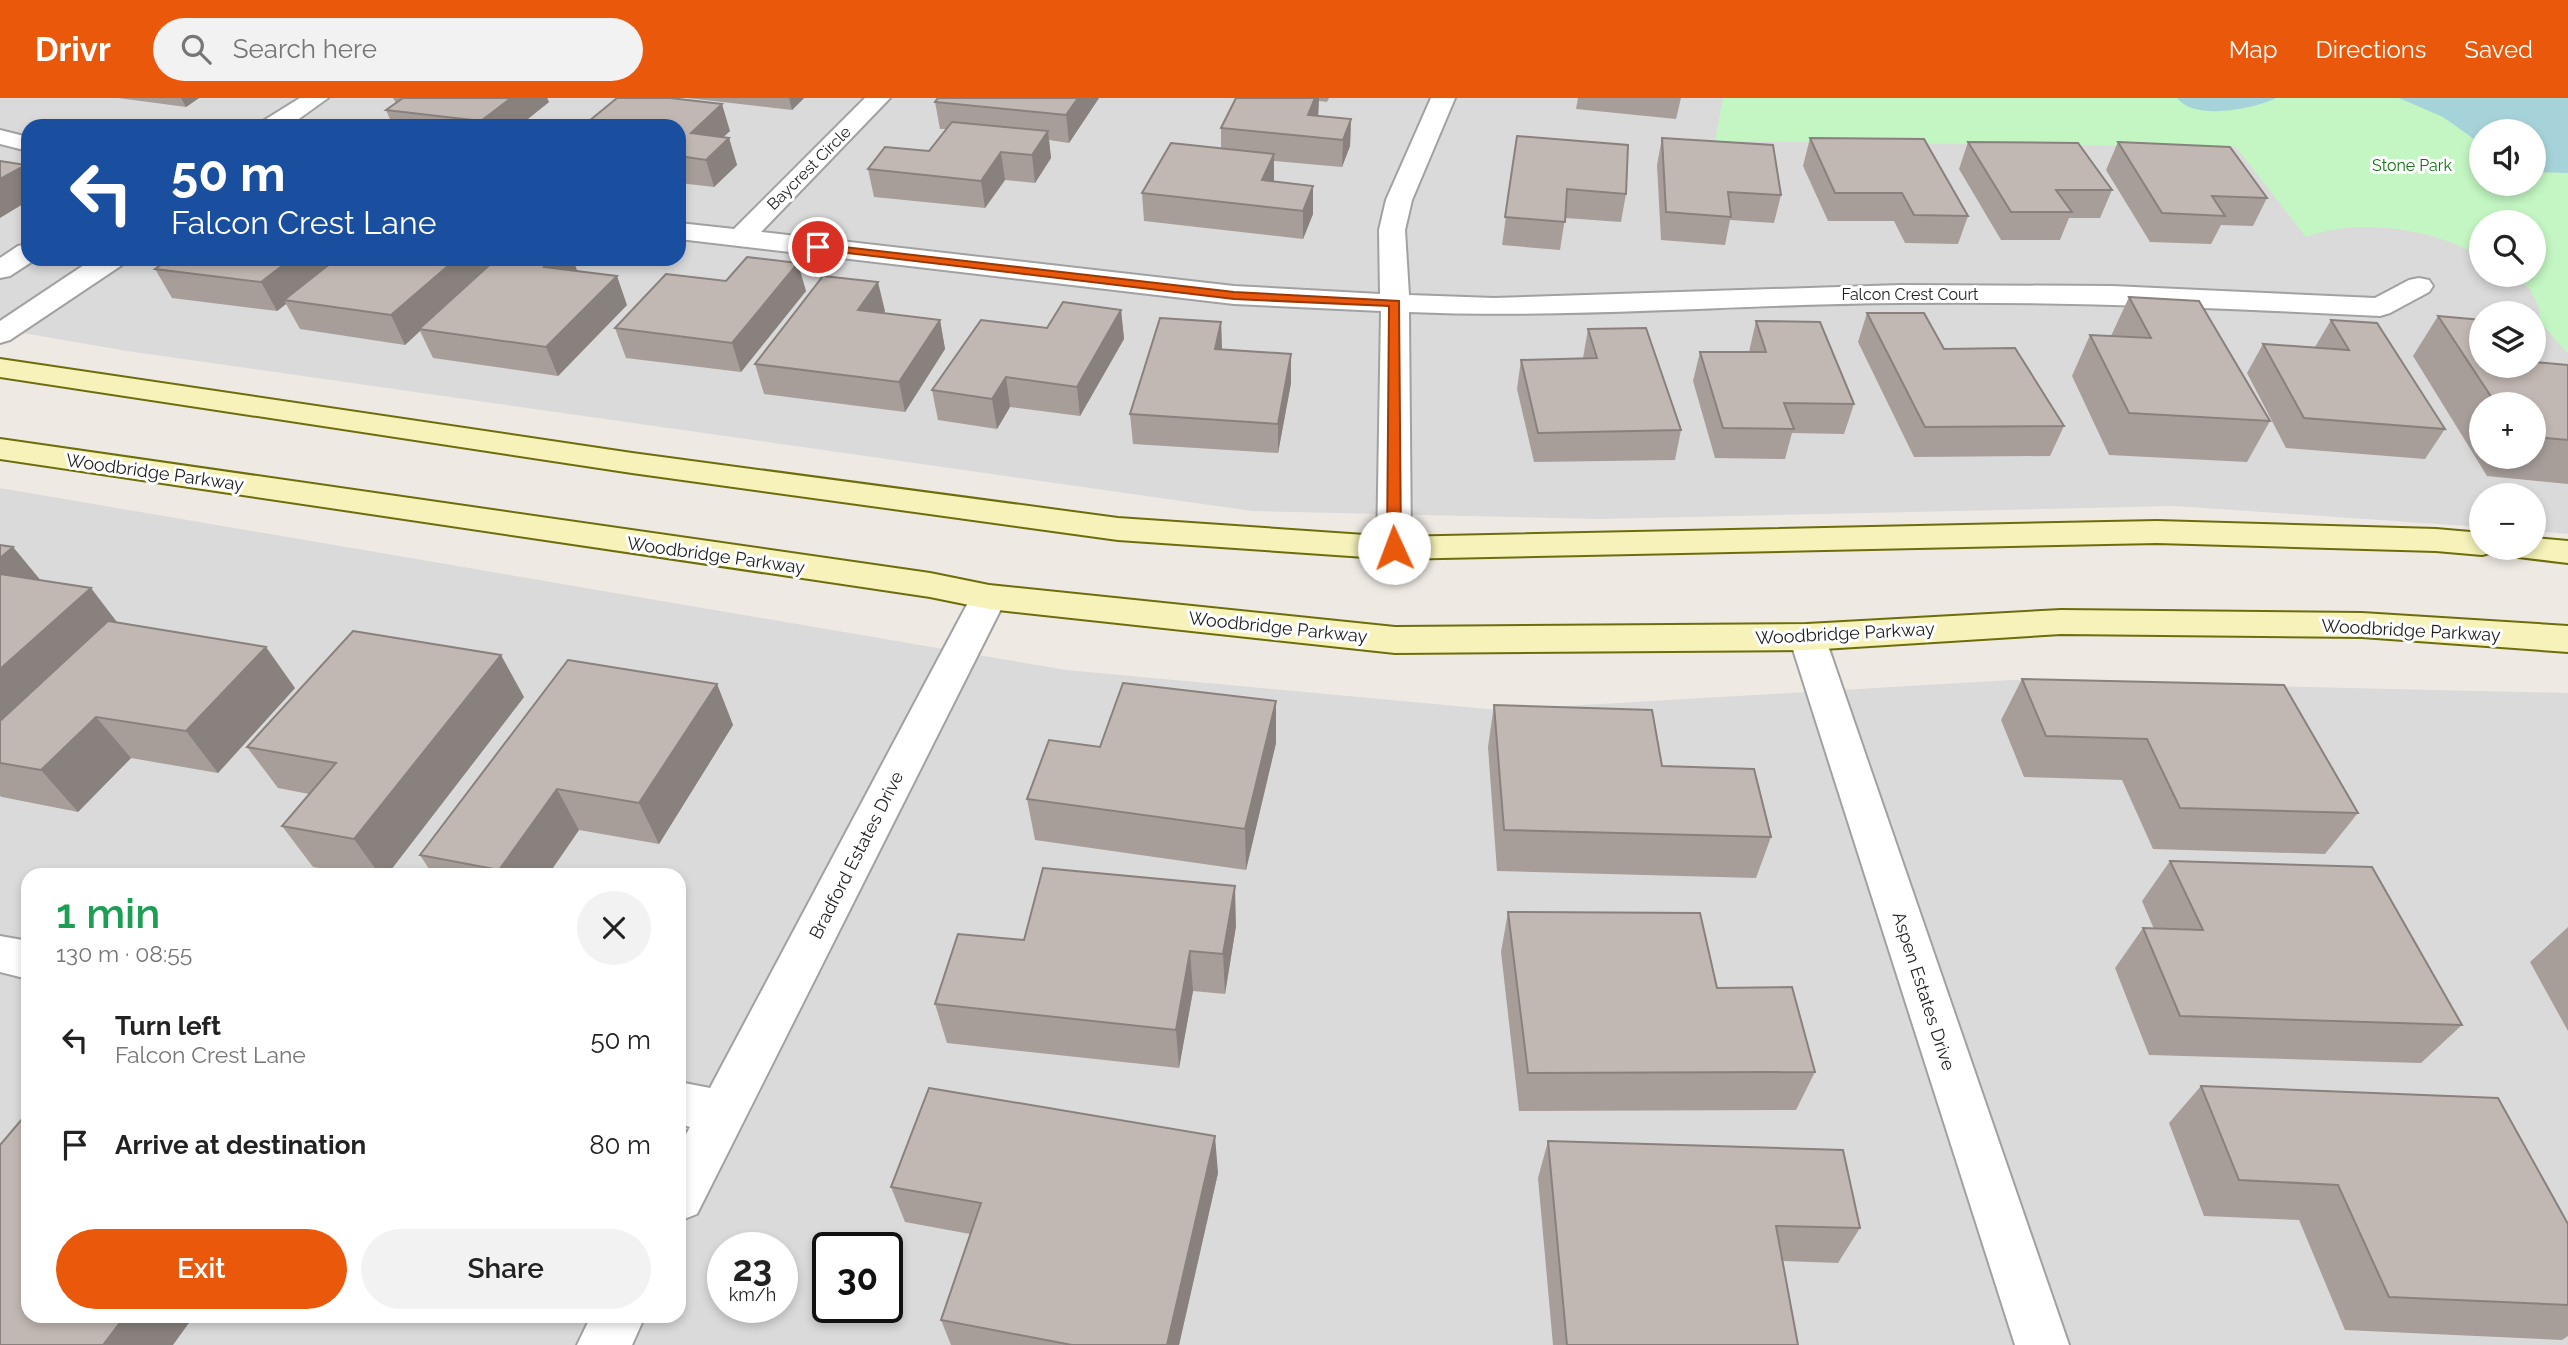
<!DOCTYPE html>
<html lang="en">
<head>
<meta charset="utf-8">
<style>
  body { margin:0; font-family:Raleway,sans-serif; background:#f2f2f2; color:#222; height:100vh; display:flex; flex-direction:column; font-size:26px; white-space:nowrap }
  * { box-sizing:border-box; margin:0 }
  p { font-size:23px; color:#767676 }
  .icon { flex:none; width:38px; height:38px; fill:none; stroke:currentColor; stroke-width:2; stroke-linecap:round; stroke-linejoin:round }
  .map { position:relative; flex:1; overflow:hidden }
  .drawer { position:absolute; left:21px; top:770px; width:665px; height:455px; display:flex; flex-direction:column; background:#fff; border-radius:21px; box-shadow:0 4px 10px #0003 }
  .drawer>* { flex:none }
  .hud { position:absolute; left:21px; top:21px; width:665px; height:147px; border-radius:21px; box-shadow:0 4px 10px #0003; background:#1a4fa0; color:#fff; overflow:hidden }
  .tools { position:absolute; left:2469px; top:21px; display:grid; gap:14px }
  .tools a { display:grid; place-items:center; width:77px; height:77px; border-radius:50%; background:#fff; box-shadow:0 4px 10px #0003; font-size:35px }
  .speed { position:absolute; left:707px; top:1134px; display:flex; gap:14px; font-size:35px; font-weight:700; text-align:center }
  .speed>* { display:grid; place-content:center; width:91px; height:91px; border-radius:50%; background:#fff; box-shadow:0 4px 10px #0003; line-height:1 }
  .speed small { font-size:18px; font-weight:400 }
  .speed .limit { border:4px solid #111; border-radius:10px; background:#fff; color:#111 }
  .pin { position:absolute; display:grid; place-items:center; width:60px; height:60px; color:#fff; margin:-30px; border:4px solid #fff; border-radius:50%; box-shadow:0 2px 7px #0007 }
  .me { position:absolute; width:77px; margin:-38px; rotate:358deg; stroke-linejoin:round; filter:drop-shadow(0 0 5px #0008) }
  .turn { display:flex; align-items:center; gap:24px; height:147px; padding:0 35px; font-size:32px }
  .turn .icon { width:91px; height:91px; stroke-width:2.5 }
  .turn b { display:block; font-size:49px; line-height:60px }
  .round { display:grid; place-items:center; flex:none; width:74px; height:74px; border-radius:37px; background:#f2f2f2 }
  .summary { display:flex; align-items:center; justify-content:space-between; height:119px; padding:0 35px }
  h1 { font-size:42px; font-weight:600; line-height:52px; color:#1e9e55 }
  .cta { display:flex; gap:14px; margin-top:auto; padding:14px 35px }
  .cta a { flex:1; height:80px; border-radius:42px; background:#ea580c; color:#fff; font-size:28px; font-weight:600; line-height:80px; text-align:center }
  .cta a+a { background:#f2f2f2; color:#222 }
  ul { padding:0; list-style:none }
  li { display:flex; align-items:center; gap:21px; height:105px; padding:0 35px }
  li div { flex:1 }
  li b { display:block; font-size:26px }
  li em { font-style:normal }
  header { display:flex; align-items:center; gap:42px; box-sizing:border-box; height:98px; padding:0 35px; background:#ea580c; color:#fff }
  header strong { font-size:33px }
  nav { display:flex; gap:38px; margin-inline-start:auto; font-size:24px }
  .search { width:490px; height:63px; background:#f2f2f2; display:flex; align-items:center; gap:18px; box-sizing:border-box; padding:0 24px; border-radius:38px; color:#767676; font-size:26px }
  .map>svg:first-child { display:block }
</style>
</head>
<body>
<header>
<strong>Drivr</strong>
<div class="search"><svg class="icon" aria-label="search" viewBox="0 0 24 24"><circle cx="10" cy="10" r="6"/><path d="M15 15l6 6"/></svg>Search here</div>
<nav><a>Map</a><a>Directions</a><a>Saved</a></nav>
</header>
<div class="map">
<svg width="2568" height="1247" viewBox="0 0 2568 1247">
  <rect width="100%" height="100%" fill="#eee9e3"/>
  <path fill="#dbdada" fill-rule="evenodd" d="M0 0H2568V436L2534 433V397H2482L2481 429 2175 408 1599 421 1252 413 127 253 0 231ZM28 28H679V161H28ZM2482 33H2534V86H2482ZM2482 124H2534V177H2482ZM2482 215H2534V268H2482ZM2482 306H2534V359H2482Z
    M0 390 1066 572 1499 612 2011 582 2568 595V1247H0ZM28 777H679V1218H28ZM723 1150H782V1209H723ZM828 1150H887V1209H828Z"/>
  <path fill="#c3f6c2" fill-rule="evenodd" d="M1723 0H2568V256L2540 224 2539 209 2530 191 2512 177H2534V124H2482L2481 158C2432 131 2359 119 2306 139L2236 49 1715 43ZM2482 33H2534V86H2482Z"/>
  <path fill="#a6d3d9" d="M2177 0H2276C2254 11 2194 23 2177 0Z
    M2399 0H2568V75L2534 74V33H2482L2481 46 2443 19Z"/>
  <g fill="none" stroke-linecap="round" stroke-linejoin="round">
    <defs>
      <path id="minor" d="M300 0H328L289 28H260L263 23Z
        M865 0H890L761 134 1234 188 1380 196 1379 132 1386 102 1431 0H1455L1412 102 1405 132 1409 197 1494 200 1901 187 2112 188 2375 200 2409 182 2419 180 2429 182 2433 188 2429 194 2390 215 2380 218C2221 210 2062 203 1903 205 1738 206 1574 221 1409 214L1411 450 1406 458 1394 461 1382 458 1377 450 1381 213 1234 206 679 141V125L734 131Z
        M0 32 28 39V53L0 46Z
        M28 146V161H36L10 178 0 180V160L18 148Z
        M93 161H126L122 167 10 242 0 245V223Z
        M989 487 1002 491 1007 499 697 1116 679 1123V1049L690 1029 679 1026V984L710 990 971 499 976 491Z
        M1807 526 1820 530 1825 539 2069 1247H2015L1789 539 1794 530Z
        M0 838 28 843V881L0 874Z
        M591 1218H645L632 1247H577Z"/>
      <path id="secondary" d="M0 261 632 355 1118 420 1394 439 2157 423 2436 431 2482 435V450H2497L2494 454 2482 457 2436 453 2157 445 1394 461 1118 442 632 375 0 279Z
        M0 341 930 475 989 487 1395 529 1807 526 2061 512 2362 515 2568 528V554L2362 539 2061 536 1807 552 1395 555 989 511 930 499 0 361Z
        M2534 440 2568 443V465L2510 458 2505 450H2534Z"/>
    </defs>
    <use href="#minor" stroke="#a1a1a1" stroke-width="4"/>
    <use href="#secondary" stroke="#6d6d0b" stroke-width="4"/>
    <use href="#minor" fill="#fff" fill-rule="evenodd"/>
    <use href="#secondary" fill="#f6f2b9" fill-rule="evenodd"/>
  </g>
  <path fill="#a79e9a" fill-rule="evenodd" d="M118 0H199L186 9Z
    M393 0H547L549 4 519 28H393L386 12 396 5Z
    M687 0H804L792 12Z
    M938 0H1099L1069 45 1049 42 1051 60 1035 85 1005 82 985 110 874 99 868 71 929 53 946 31H940L935 4Z
    M1236 0H1329L1327 4 1319 3 1318 18 1351 21 1350 48 1342 69 1274 63V84L1313 88V116L1303 141 1144 123 1142 95 1221 50V30Z
    M1578 0H1681L1676 21 1576 11Z
    M679 28 730 33 723 39 729 40 737 67 714 89 679 85Z
    M1517 38 1626 96 1621 124 1565 120 1560 152 1502 147Z
    M1662 40 1781 97 1774 125 1730 122 1725 147 1661 142 1657 67Z
    M1810 40 1968 118 1958 146 1905 145 1894 123H1828L1803 68Z
    M1968 44 2112 92 2100 120H2069L2060 142H2001L1959 71Z
    M2118 44 2267 100 2253 128 2221 127 2211 146 2150 144 2106 72Z
    M155 171 578 173 627 207 558 278 433 260 420 233 405 247 300 231 286 206 277 213 172 200Z
    M726 183 806 193 741 274 626 260 615 230Z
    M2129 199 2270 323 2247 364 2109 357 2072 278 2090 237 2111 238Z
    M1121 212 1124 241 1080 318 1010 309 997 331 938 322 932 292 1047 230Z
    M885 213 883 215 940 222 945 251 905 314 764 296 755 266Z
    M1867 215 1944 251 2064 328 2050 358 1914 359 1858 244Z
    M2438 218 2482 268 2568 267V386L2487 378 2413 258ZM2482 306H2534V359H2482Z
    M2331 222 2445 331 2425 361 2286 350 2247 275 2263 246 2315 249Z
    M1756 223 1854 306 1844 336 1792 335 1785 361 1715 360 1693 283 1700 254H1749Z
    M1221 224 1222 251 1291 256V285L1278 355 1133 346 1130 316Z
    M1588 231 1681 332 1675 362 1534 364 1517 291 1521 262 1583 260Z
    M0 447 13 449 40 482 118 525 295 590 218 675 131 660 78 714 2 699 0 698Z
    M2022 581 2358 715 2325 756 2153 751 2122 682 2024 679 2001 622Z
    M717 586 733 627 659 746 579 732 548 777H433L420 757Z
    M524 599 387 777H357L313 769 282 728 309 696 278 690 247 649Z
    M1494 607 1662 668 1771 739 1756 780 1497 773 1488 649Z
    M1276 645 1246 772 1035 742 1027 701 1100 649Z
    M2170 763 2462 927 2421 965 2149 957 2115 870 2143 830 2154 831 2142 803Z
    M1508 814 1717 890 1815 974 1796 1012 1519 1013 1501 854Z
    M1236 828 1225 896 1193 893 1179 970 947 945 935 906 1024 842Z
    M2568 829V933L2530 864Z
    M2201 988 2568 1126V1238L2562 1242 2345 1232 2299 1122 2204 1118 2169 1025Z
    M1548 1043 1860 1130 1838 1165 1783 1163 1798 1247H1553L1538 1080Z
    M1218 1075 1179 1247H951L941 1222 970 1136 905 1124 891 1089Z"/>
  <path fill="#88817d" d="M181 0H199L186 9Z
    M511 0H547L549 4 519 28H483L481 23Z
    M789 0H804L792 12Z
    M1078 0H1099L1069 45 1066 17Z
    M1315 0H1319L1318 19 1308 17Z
    M722 6 730 33 700 61 691 35Z
    M1351 21 1350 48 1342 69 1343 42Z
    M1048 33 1051 60 1035 85 1032 57Z
    M729 40 737 67 714 89 706 62Z
    M1001 54 1005 82 985 110 981 83Z
    M1274 56V83L1262 110V82Z
    M26 67 28 70V103L0 120V81Z
    M1313 88V116L1303 141V113Z
    M291 161H341L284 202 286 206 277 213 261 184Z
    M456 161H501L419 231 420 233 405 247 391 217Z
    M552 161H573L578 175 544 169Z
    M798 165 806 193 741 274 732 245Z
    M617 178 627 207 558 278 546 249Z
    M878 184 885 213 864 241 858 212Z
    M1121 212 1124 241 1080 318 1077 289Z
    M940 222 945 251 905 314 899 284Z
    M1221 224 1222 253 1215 251Z
    M1291 256V285L1278 355V326Z
    M1006 279 1010 309 997 331 992 301Z
    M13 449 47 490 0 492V460Z
    M91 490 123 532 0 647V571Z
    M266 549 295 590 218 675 186 633Z
    M501 557 524 599 387 777H380L354 741Z
    M717 586 733 627 659 746 639 705Z
    M1276 603V645L1246 772 1245 731Z
    M96 619 131 660 78 714 41 672Z
    M557 691 579 732 548 777H502L499 772Z
    M1235 788 1236 828 1225 896 1223 856Z
    M1190 853 1193 893 1179 970 1176 932Z
    M1215 1038 1218 1075 1179 1247H1167Z
    M125 1218H194L173 1247H103Z"/>
  <path fill="#c2b8b3" stroke="#88817d" stroke-width="2" d="M403 0H511L481 23 386 12Z
    M617 0H670L722 6 691 35 729 40 706 62 679 58V28H583Z
    M938 0H1078L1066 17 935 4Z
    M1236 0H1315L1308 17 1351 21 1343 42 1221 30Z
    M952 24 1048 33 1032 57 1001 54 981 83 868 71 885 49 929 53Z
    M1517 38 1628 47 1626 96 1567 91 1565 124 1505 119Z
    M1662 40 1773 47 1781 97 1728 94 1731 119 1666 114Z
    M1810 40 1924 41 1968 118 1914 117 1902 95H1835Z
    M1968 44 2078 45 2112 92H2056L2072 114H2011Z
    M2118 44 2230 49 2267 100 2212 98 2225 118 2162 115Z
    M1171 45 1274 56 1262 82 1313 88 1303 113 1142 95Z
    M0 63 26 67 0 81Z
    M747 159 798 165 732 245 615 230 666 176 726 183Z
    M169 161H291L261 184 155 171Z
    M336 161H456L391 217 284 202Z
    M496 161H552L544 169 617 178 546 249 419 231Z
    M823 178 878 184 858 212 940 222 899 284 755 266Z
    M2129 199 2199 203 2270 323 2129 315 2090 237 2151 240Z
    M1063 204 1121 212 1077 289 1006 279 992 301 932 292 981 222 1047 230Z
    M1867 215H1924L1944 251 2015 250 2064 328 1925 329Z
    M2438 218 2482 222V268H2534V264L2568 267V342L2534 339V306H2496Z
    M1160 220 1221 224 1215 251 1291 256 1278 326 1130 316Z
    M2331 222 2377 225 2445 331 2304 320 2263 246 2349 252Z
    M1756 223 1820 224 1854 306 1784 305 1794 331 1723 330 1700 254H1766Z
    M1646 230 1681 332 1538 335 1521 262 1597 260 1588 231Z
    M0 447 13 449 0 460Z
    M0 476 91 490 0 571Z
    M108 523 266 549 186 633 96 619 41 672 0 665V623Z
    M353 533 501 557 354 741 282 728 336 665 247 649Z
    M568 562 717 586 639 705 557 691 499 772 420 757Z
    M2022 581 2284 587 2358 715 2180 710 2147 641 2046 638Z
    M1123 585 1276 603 1245 731 1027 701 1049 642 1100 649Z
    M1494 607 1652 612 1662 668 1754 671 1771 739 1504 732Z
    M2170 763 2372 769 2462 927 2180 918 2143 830 2203 832Z
    M1043 770 1235 788 1223 856 1190 853 1176 932 935 906 958 836 1024 842Z
    M1508 814 1700 815 1717 890 1792 889 1815 974 1528 975Z
    M2201 988 2498 1000 2568 1126V1207L2389 1199 2338 1087 2239 1082Z
    M929 990 1215 1038 1167 1247H1072L941 1222 981 1105 891 1089Z
    M28 1014V1218H125L103 1247H0V1047Z
    M1548 1043 1843 1052 1860 1130 1776 1128 1798 1247H1567Z"/>
  <path fill="#ea580c" stroke="#983908" stroke-width="2" d="M818 146 1234 194 1399 203 1401 450 1394 454 1387 450 1389 208 1234 201 814 151 813 149Z"/>
  <g text-anchor="middle" dominant-baseline="central" stroke-width="6" stroke-linejoin="round" paint-order="stroke">
    <g font-size="16" fill="#137511" stroke="#fff">
      <text x="2412" y="67">Stone Park</text>
    </g>
    <g font-size="16" fill="#1d1d1d" stroke="#fff">
      <text transform="translate(809 70) rotate(-45)">Baycrest Circle</text>
      <text x="1910" y="196">Falcon Crest Court</text>
    </g>
    <g font-size="18" fill="#1d1d1d" stroke="#fff">
      <text transform="translate(155 374) rotate(8)">Woodbridge Parkway</text>
      <text transform="translate(716 457) rotate(8)">Woodbridge Parkway</text>
      <text transform="translate(1278 529) rotate(6)">Woodbridge Parkway</text>
      <text transform="translate(2411 532) rotate(3)">Woodbridge Parkway</text>
      <text transform="translate(1845 535) rotate(-3)">Woodbridge Parkway</text>
      <text transform="translate(856 757) rotate(-63)">Bradford Estates Drive</text>
      <text transform="translate(1924 893) rotate(72)">Aspen Estates Drive</text>
    </g>
  </g>
</svg>
<div class="tools">
<a><svg class="icon" aria-label="sound" viewBox="0 0 24 24"><path d="M4 9h4l5-4v14l-5-4H4zM17 9q2 3 0 6"/></svg></a>
<a><svg class="icon" aria-label="search" viewBox="0 0 24 24"><circle cx="10" cy="10" r="6"/><path d="M15 15l6 6"/></svg></a>
<a><svg class="icon" aria-label="layers" viewBox="0 0 24 24"><path d="M12 4l9 5-9 5-9-5zM3 14l9 5 9-5"/></svg></a>
<a>+</a>
<a>−</a>
</div>
<div class="speed"><div>23<small>km/h</small></div><div class="limit">30</div></div>
<div class="pin" style="left:818px;top:149px;background:#d93025"><svg class="icon" aria-label="arrive" viewBox="0 0 24 24"><path d="M6 21V4h12l-3 4 3 4H6"/></svg></div>
<svg class="me" style="left:1394px;top:450px" viewBox="-20 -20 40 40"><circle r="19" fill="#fff"/><path d="M0-13L10 11 0 6-10 11z" fill="#ea580c"/></svg>
<div class="hud">
<div class="turn"><svg class="icon" aria-label="left" viewBox="0 0 24 24"><path d="M17 20v-9H6M10 6l-5 5 5 5"/></svg><div><b>50 m</b>Falcon Crest Lane</div></div>
</div>
<section class="drawer">
<div class="summary"><div><h1>1 min</h1><p>130 m · 08:55</p></div><a class="round"><svg class="icon" aria-label="close" viewBox="0 0 24 24"><path d="M6 6l12 12M18 6L6 18"/></svg></a></div>
<ul>
<li><svg class="icon" aria-label="left" viewBox="0 0 24 24"><path d="M17 20v-9H6M10 6l-5 5 5 5"/></svg><div><b>Turn left</b><p>Falcon Crest Lane</p></div><em>50 m</em></li>
<li><svg class="icon" aria-label="arrive" viewBox="0 0 24 24"><path d="M6 21V4h12l-3 4 3 4H6"/></svg><div><b>Arrive at destination</b></div><em>80 m</em></li>
</ul>
<div class="cta"><a>Exit</a><a>Share</a></div>
</section>
</div>
</body>
</html>
